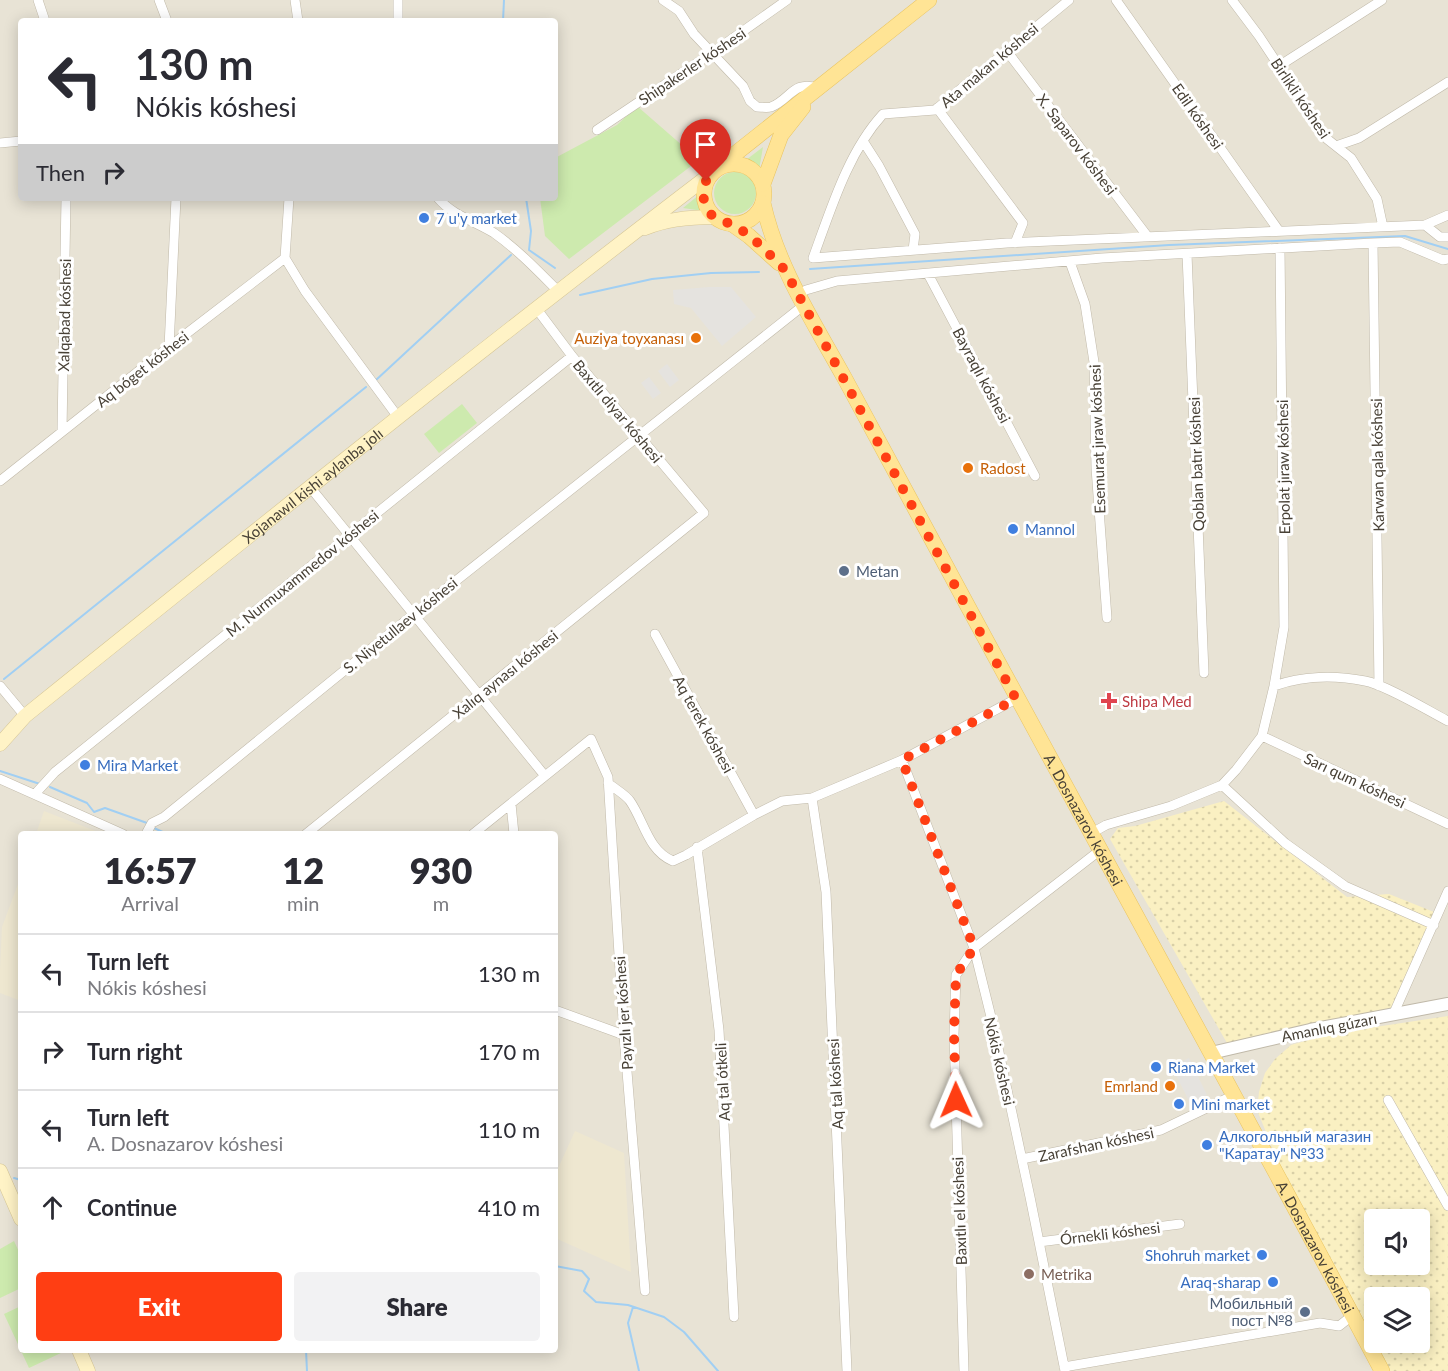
<!DOCTYPE html>
<html lang="en">
<head>
<meta charset="utf-8">
<style>
  body { margin:0; font-family:Lato,sans-serif; background:#f2f2f3; color:#2b2b33; height:100vh; display:flex; flex-direction:column; font-size:22px; white-space:nowrap }
  * { box-sizing:border-box; margin:0 }
  p { font-size:20px; color:#7c7c81 }
  .icon { flex:none; width:33px; height:33px; fill:none; stroke:currentColor; stroke-width:2; stroke-linecap:round; stroke-linejoin:round }
  .map { position:relative; flex:1; overflow:hidden }
  .side { position:absolute; left:18px; top:831px; width:540px; height:522px; display:flex; flex-direction:column; background:#fff; border-radius:6px; box-shadow:0 3px 15px #0003 }
  .side>* { flex:none }
  .top-card { position:absolute; left:18px; top:18px; width:540px; height:183px; border-radius:6px; box-shadow:0 3px 15px #0003; background:#fff; color:#2b2b33; overflow:hidden }
  .buttons { position:absolute; left:1364px; top:1209px; display:grid; gap:12px }
  .buttons a { display:grid; place-items:center; width:66px; height:66px; border-radius:6px; background:#fff; box-shadow:0 3px 15px #0003; font-size:30px }
  .pin { position:absolute; display:grid; place-items:center; width:51px; height:51px; color:#fff; margin:-62px -26px; border-radius:50% 50% 50% 0; rotate:-45deg; box-shadow:0 0 6px #0007 }
  .pin .icon { rotate:45deg }
  .me { position:absolute; width:66px; margin:-33px; rotate:359deg; stroke-linejoin:round; filter:drop-shadow(0 0 4px #0008) }
  .turn { display:flex; align-items:center; gap:21px; height:126px; padding:0 18px; font-size:27px }
  .turn .icon { width:78px; height:78px; stroke-width:2.5 }
  .turn b { display:block; font-size:42px; line-height:51px }
  .then { display:flex; align-items:center; height:57px; padding:0 18px; background:#0003; gap:12px; font-size:22px }
  .eta { display:flex; justify-content:space-evenly; align-items:center; height:102px; text-align:center }
  .eta b { font-size:36px; font-weight:800; line-height:42px }
  .primary-button { display:flex; gap:12px; margin-top:auto; padding:12px 18px }
  .primary-button a { flex:1; height:69px; border-radius:6px; background:#ff3e13; color:#fff; font-size:24px; font-weight:800; line-height:69px; text-align:center }
  .primary-button a+a { background:#f2f2f3; color:#2b2b33 }
  ul { padding:0; list-style:none }
  li { display:flex; align-items:center; gap:18px; height:78px; padding:0 18px; border-top:2px solid #e1e1e2 }
  li div { flex:1 }
  li b { display:block; font-size:22px }
  li em { font-style:normal }
  .map>svg:first-child { display:block }
</style>
</head>
<body>
<div class="map">
<svg width="1448" height="1371" viewBox="0 0 1448 1371">
  <defs>
    <pattern id="sand-dots" width="8" height="8" patternUnits="userSpaceOnUse" patternTransform="scale(1.5)"><rect width="8" height="8" fill="#faf0c2"/><path d="M2 2h.1M6 6h.1" fill="none" stroke="#d8cfa7" stroke-width="1.8" stroke-linecap="round"/></pattern>
  </defs>
  <rect width="100%" height="100%" fill="#f4f1e7"/>
  <path fill="#e8e3d5" fill-rule="evenodd" d="M0 0H1448V1371H0ZM21 21H555V198H21ZM21 834H555V1350H21ZM1374 1220H1419V1264H1374ZM1374 1298H1419V1342H1374Z"/>
  <path fill="#eee7d0" d="M44 811 103 834H36Z
    M21 876V1001L0 993V970L2 927Z
    M575 1131 624 1153 631 1272 555 1238V1175Z"/>
  <path fill="#cdeaae" d="M637 106 699 160 569 259 545 236 540 198H555V158L617 125Z
    M763 147 759 170 752 165 742 163Z
    M714 193a21 21 0 1 1 42 0a21 21 0 1 1-42 0Z
    M700 194V203L703 211 683 208Z
    M462 404 477 423 439 453 424 434Z
    M14 1241 21 1256V1288L0 1298V1249Z
    M21 1306V1350H63V1352L29 1368 4 1314Z"/>
  <path fill="url(#sand-dots)" fill-rule="evenodd" d="M1224 801 1347 897 1389 894 1439 914 1391 1013 1227 1043 1110 839 1118 828 1135 826Z
    M1448 1016V1371H1388L1279 1164 1257 1110 1259 1092 1265 1073 1275 1059 1291 1045 1329 1034ZM1374 1220H1419V1264H1374ZM1374 1298H1419V1342H1374Z"/>
  <path fill="#e5e3df" d="M709 287H731L756 317 722 346 691 308 674 304 673 290Z
    M667 364 679 380 670 387 658 371Z
    M649 377 661 393 653 399 641 383Z
    M1189 1058 1207 1095 1190 1103 1172 1067Z"/>
  <g fill="none" stroke-linecap="round" stroke-linejoin="round">
    <path stroke="#a1cff3" stroke-width="2" d="M503 21 504 0
      M526 198 531 231 529 250 555 268
      M810 269 1169 245 1405 236 1448 249
      M580 295 652 279 711 273 759 272
      M376 380 511 255
      M4 679 366 387
      M0 771 40 784
      M50 787 87 803 94 812 105 808 147 823
      M154 828 167 834
      M14 1178 21 1180
      M555 1266 582 1271 589 1279 584 1291 596 1302 628 1305 664 1317 684 1332 718 1371
      M633 1307 628 1323 639 1371
      M306 1350 307 1371"/>
    <defs>
      <path id="minor" d="M38 0 45 21
        M159 0 167 21
        M295 0 298 21
        M663 0 679 11 694 34 743 86 750 101 757 107C761 107 767 108 771 107 790 100 793 80 817 88
        M1069 0 935 110 883 114C848 152 831 209 813 258L1007 243 1425 225 1440 237H1448
        M1116 0 1279 231
        M1232 0 1259 36 1327 139 1351 158 1377 199 1383 227
        M398 21V0
        M1006 50 1148 237
        M1279 66 1382 0
        M937 108 1023 223 1015 243
        M597 130 712 53 787 0
        M863 141 879 166 915 234 913 250
        M0 143 21 141
        M1336 146 1359 138 1448 82
        M438 198C453 216 475 221 494 233 518 250 537 270 558 291
        M1425 225 1448 215
        M1373 243 1379 686
        M1187 254 1204 673
        M285 258 305 291 398 417
        M285 258 289 198
        M1070 262 1085 304 1094 362 1096 468 1107 618
        M928 274 1035 476
        M798 295 806 290 837 281 1102 258 1373 243 1400 242 1443 260 1448 259
        M169 347 176 198
        M62 431 66 198
        M0 481 169 347 285 258
        M310 487 545 776
        M655 634 754 815
        M0 686 25 716
        M1274 686C1302 676 1335 675 1365 681 1386 685 1427 710 1448 721
        M1262 736 1448 824
        M902 760 974 948 994 1029 1030 1197 1065 1371
        M0 779 123 834
        M608 783C615 789 625 794 630 801 644 821 648 851 673 861L686 855 754 815 782 801 812 798 902 760 1016 699
        M1222 785 1285 843 1345 886 1434 925
        M35 794 55 772 572 356
        M812 798 826 892 847 1371
        M511 804 514 834
        M146 834 152 823 164 817 414 614 804 305
        M306 834 704 513 572 356 536 308
        M473 834 591 739 608 777 624 1035 645 1291
        M1090 834 1106 825 1171 806 1222 785 1236 770 1262 736 1274 686 1284 627 1280 248
        M697 847 719 1030 734 1317
        M555 1010 624 1035
        M1393 1015 1448 891
        M1388 1100 1448 1206
        M1022 1159 1161 1130 1234 1095
        M1039 1242 1180 1224
        M1064 1367 1320 1323 1339 1326 1353 1315
        M964 1371 954 1034 956 975 974 948 1099 851"/>
      <path id="tertiary" d="M1211 1053 1310 1030 1448 1004"/>
      <g id="secondary">
        <path d="M645 228C667 219 691 217 714 217"/>
        <path id="s1" d="M0 744 25 716C252 533 480 350 712 173"/>
        <path d="M0 1171 21 1219"/>
        <path d="M79 1350 88 1371"/>
      </g>
      <g id="primary">
        <circle cx="734" cy="194" r="30"/>
        <path d="M716 169 929 0"/>
        <path d="M763 184 781 135 803 107"/>
        <path id="s2" d="M763 203C777 266 813 321 844 377 878 439 911 502 945 564 1090 833 1239 1101 1382 1371"/>
        <path d="M732 224 749 236 779 263"/>
      </g>
    </defs>
    <use href="#minor" stroke="#c0b9a9" stroke-width="10"/>
    <use href="#tertiary" stroke="#c0b9a9" stroke-width="14"/>
    <use href="#secondary" stroke="#d6c695" stroke-width="15"/>
    <use href="#primary" stroke="#e9c461" stroke-width="16"/>
    <use href="#minor" stroke="#fff" stroke-width="9"/>
    <use href="#tertiary" stroke="#fff" stroke-width="12"/>
    <use href="#secondary" stroke="#fff3c6" stroke-width="14"/>
    <use href="#primary" stroke="#ffe495" stroke-width="15"/>
  </g>
  <g fill="none" stroke-linecap="round" stroke-linejoin="round">
    <path stroke="#ff3e13" stroke-width="10" stroke-dasharray="0 18" d="M706 181C703 190 702 199 707 209 714 221 724 220 735 226 754 237 769 254 785 270L1016 699 902 760 974 948 956 975 954 1034 956 1100"/>
  </g>
  <g fill="#3f7fe0" stroke="#fff" stroke-width="2">
    <circle cx="424" cy="218" r="6"/>
    <circle cx="1013" cy="529" r="6"/>
    <circle cx="85" cy="765" r="6"/>
    <circle cx="1156" cy="1067" r="6"/>
    <circle cx="1179" cy="1104" r="6"/>
    <circle cx="1207" cy="1145" r="6"/>
    <circle cx="1262" cy="1255" r="6"/>
    <circle cx="1273" cy="1282" r="6"/>
  </g>
  <g fill="#e8710a" stroke="#fff" stroke-width="2">
    <circle cx="696" cy="338" r="6"/>
    <circle cx="968" cy="468" r="6"/>
    <circle cx="1170" cy="1086" r="6"/>
  </g>
  <g fill="#5c6f8a" stroke="#fff" stroke-width="2">
    <circle cx="844" cy="571" r="6"/>
    <circle cx="1305" cy="1312" r="6"/>
  </g>
  <path fill="#e0444e" stroke="#fff" stroke-width="2" d="M1106 692h6v6h6v6h-6v6h-6v-6h-6v-6h6z"/>
  <circle fill="#8d6e63" stroke="#fff" stroke-width="2" cx="1029" cy="1274" r="6"/>
  <g text-anchor="middle" dominant-baseline="central" stroke-width="6" stroke-linejoin="round" paint-order="stroke">
    <g font-size="15" fill="#484136" stroke="#fff">
      <text transform="translate(989 65) rotate(-40)">Ata makan kóshesi</text>
      <text transform="translate(692 66) rotate(-34)">Shipakerler kóshesi</text>
      <text transform="translate(1301 98) rotate(56)">Birlikli kóshesi</text>
      <text transform="translate(1198 116) rotate(55)">Edil kóshesi</text>
      <text transform="translate(1077 144) rotate(53)">X. Saparov kóshesi</text>
      <text transform="translate(64 315) rotate(-89)">Xalqabad kóshesi</text>
      <text transform="translate(142 369) rotate(-38)">Aq bóget kóshesi</text>
      <text transform="translate(982 375) rotate(62)">Bayraqlı kóshesi</text>
      <text transform="translate(618 411) rotate(50)">Baxıtlı diyar kóshesi</text>
      <text transform="translate(1097 439) rotate(-92)">Esemurat jıraw kóshesi</text>
      <text transform="translate(1196 464) rotate(-92)">Qoblan batır kóshesi</text>
      <text transform="translate(1377 465) rotate(-91)">Karwan qala kóshesi</text>
      <text transform="translate(1283 467) rotate(-91)">Erpolat jıraw kóshesi</text>
      <text stroke="none"><textPath href="#s1" startOffset="406">Xojanawıl kishi aylanba jolı</textPath></text>
      <text transform="translate(302 573) rotate(-39)">M. Nurmuxammedov kóshesi</text>
      <text transform="translate(400 625) rotate(-39)">S. Niyetullaev kóshesi</text>
      <text transform="translate(505 674) rotate(-39)">Xalıq aynası kóshesi</text>
      <text transform="translate(704 724) rotate(61)">Aq terek kóshesi</text>
      <text transform="translate(1355 780) rotate(25)">Sarı qum kóshesi</text>
      <text stroke="none"><textPath href="#s2" startOffset="696">A. Dosnazarov kóshesi</textPath></text>
      <text transform="translate(623 1013) rotate(-94)">Payızlı jer kóshesi</text>
      <text transform="translate(1329 1027) rotate(-11)">Amanlıq gúzarı</text>
      <text transform="translate(1000 1061) rotate(77)">Nókis kóshesi</text>
      <text transform="translate(722 1082) rotate(-93)">Aq tal ótkeli</text>
      <text transform="translate(835 1084) rotate(-93)">Aq tal kóshesi</text>
      <text transform="translate(1096 1144) rotate(-12)">Zarafshan kóshesi</text>
      <text transform="translate(959 1211) rotate(-92)">Baxıtlı el kóshesi</text>
      <text transform="translate(1110 1233) rotate(-7)">Órnekli kóshesi</text>
      <text stroke="none"><textPath href="#s2" startOffset="1182">A. Dosnazarov kóshesi</textPath></text>
    </g>
    <g font-size="15" fill="#366cbe" stroke="#fff" text-anchor="start">
      <text x="436" y="218">7 u'y market</text>
      <text x="1025" y="529">Mannol</text>
      <text x="97" y="765">Mira Market</text>
      <text x="1168" y="1067">Riana Market</text>
      <text x="1191" y="1104">Mini market</text>
      <text x="1219" y="1136">Алкогольный магазин<tspan x="1219" dy="17">"Каратау" №33</tspan></text>
      <text x="1250" y="1255" text-anchor="end">Shohruh market</text>
      <text x="1261" y="1282" text-anchor="end">Araq-sharap</text>
    </g>
    <g font-size="15" fill="#c56008" stroke="#fff" text-anchor="end">
      <text x="684" y="338">Auziya toyxanası</text>
      <text x="980" y="468" text-anchor="start">Radost</text>
      <text x="1158" y="1086">Emrland</text>
    </g>
    <g font-size="15" fill="#4e5e75" stroke="#fff" text-anchor="start">
      <text x="856" y="571">Metan</text>
      <text x="1293" y="1303" text-anchor="end">Мобильный<tspan x="1293" dy="17">пост №8</tspan></text>
    </g>
    <g font-size="15" fill="#be3a42" stroke="#fff" text-anchor="start">
      <text x="1122" y="701">Shipa Med</text>
    </g>
    <g font-size="15" fill="#785e54" stroke="#fff" text-anchor="start">
      <text x="1041" y="1274">Metrika</text>
    </g>
  </g>
</svg>
<div class="buttons">
<a><svg class="icon" aria-label="sound" viewBox="0 0 24 24"><path d="M4 9h4l5-4v14l-5-4H4zM17 9q2 3 0 6"/></svg></a>
<a><svg class="icon" aria-label="layers" viewBox="0 0 24 24"><path d="M12 4l9 5-9 5-9-5zM3 14l9 5 9-5"/></svg></a>
</div>
<div class="pin" style="left:706px;top:181px;background:#d93025"><svg class="icon" aria-label="arrive" viewBox="0 0 24 24"><path d="M6 21V4h12l-3 4 3 4H6"/></svg></div>
<svg class="me" style="left:956px;top:1100px" viewBox="-20 -20 40 40"><path d="M0-17L14 15 0 8-14 15z" fill="#ff3e13" stroke="#fff" stroke-width="4"/></svg>
<div class="top-card">
<div class="turn"><svg class="icon" aria-label="left" viewBox="0 0 24 24"><path d="M17 20v-9H6M10 6l-5 5 5 5"/></svg><div><b>130 m</b>Nókis kóshesi</div></div>
<div class="then">Then<svg class="icon" aria-label="right" viewBox="0 0 24 24"><path d="M7 20v-9h11M14 6l5 5-5 5"/></svg></div>
</div>
<section class="side">
<div class="eta">
<div><b>16:57</b><p>Arrival</p></div>
<div><b>12</b><p>min</p></div>
<div><b>930</b><p>m</p></div>
</div>
<ul>
<li><svg class="icon" aria-label="left" viewBox="0 0 24 24"><path d="M17 20v-9H6M10 6l-5 5 5 5"/></svg><div><b>Turn left</b><p>Nókis kóshesi</p></div><em>130 m</em></li>
<li><svg class="icon" aria-label="right" viewBox="0 0 24 24"><path d="M7 20v-9h11M14 6l5 5-5 5"/></svg><div><b>Turn right</b></div><em>170 m</em></li>
<li><svg class="icon" aria-label="left" viewBox="0 0 24 24"><path d="M17 20v-9H6M10 6l-5 5 5 5"/></svg><div><b>Turn left</b><p>A. Dosnazarov kóshesi</p></div><em>110 m</em></li>
<li><svg class="icon" aria-label="ahead" viewBox="0 0 24 24"><path d="M12 20V5M6 11l6-6 6 6"/></svg><div><b>Continue</b></div><em>410 m</em></li>
</ul>
<div class="primary-button"><a>Exit</a><a>Share</a></div>
</section>
</div>
</body>
</html>
